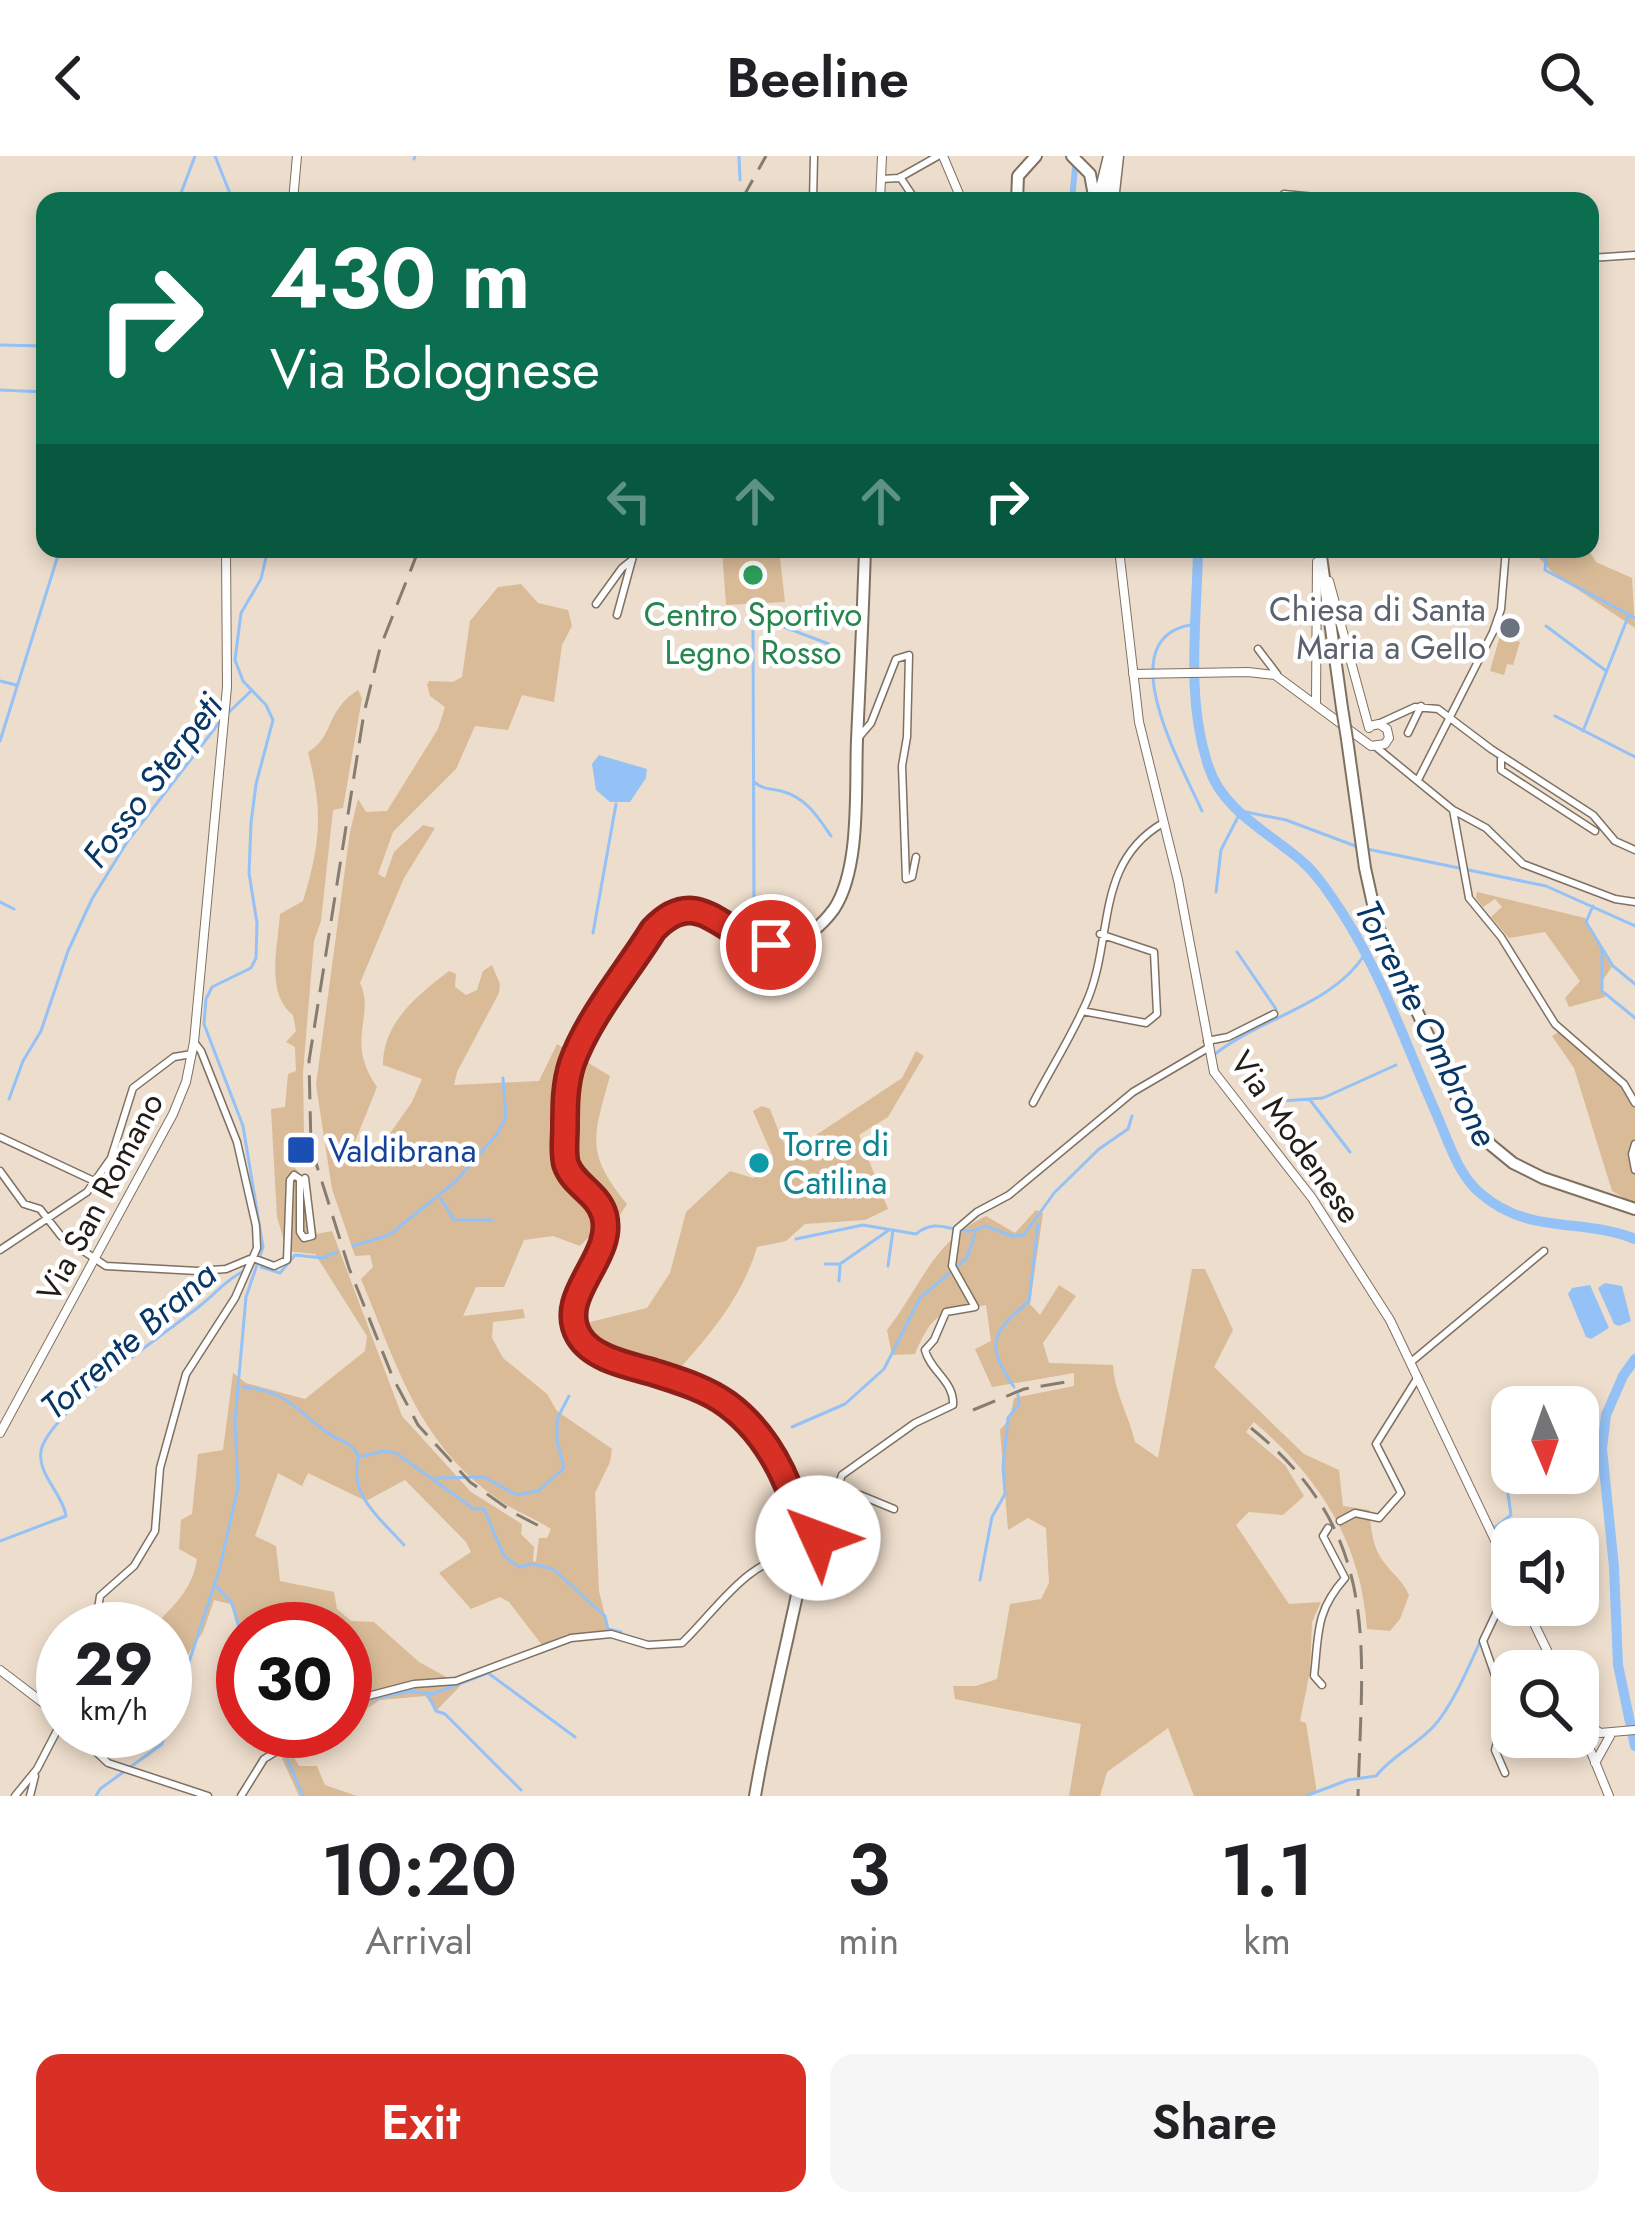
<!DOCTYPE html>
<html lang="en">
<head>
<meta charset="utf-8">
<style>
  body { margin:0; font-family:Jost,sans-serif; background:#f6f6f6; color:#202124; height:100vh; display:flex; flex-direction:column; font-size:45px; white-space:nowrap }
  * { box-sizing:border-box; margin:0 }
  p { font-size:39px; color:#757577 }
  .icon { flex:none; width:66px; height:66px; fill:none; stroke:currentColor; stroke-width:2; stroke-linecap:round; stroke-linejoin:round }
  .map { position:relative; height:1640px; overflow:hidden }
  .sheet { display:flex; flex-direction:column; background:#fff; flex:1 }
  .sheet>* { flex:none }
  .hud { position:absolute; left:36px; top:36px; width:1563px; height:366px; border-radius:24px; box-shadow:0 6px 18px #0003; background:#0b6e4f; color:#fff; overflow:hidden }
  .needle { width:78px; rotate:178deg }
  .controls { position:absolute; left:1491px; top:1230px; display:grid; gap:24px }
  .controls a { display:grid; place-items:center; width:108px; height:108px; border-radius:24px; background:#fff; box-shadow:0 6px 18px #0003; font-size:60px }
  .speed { position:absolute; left:36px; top:1446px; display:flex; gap:24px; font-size:60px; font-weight:700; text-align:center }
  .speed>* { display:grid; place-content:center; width:156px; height:156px; border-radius:50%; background:#fff; box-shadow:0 6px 18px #0003; line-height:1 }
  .speed small { font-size:30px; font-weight:400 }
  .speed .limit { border:18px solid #d22; background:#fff; color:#111 }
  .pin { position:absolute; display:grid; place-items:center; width:102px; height:102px; color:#fff; margin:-51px; border:6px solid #fff; border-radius:50%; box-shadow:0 3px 12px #0007 }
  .me { position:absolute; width:132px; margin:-66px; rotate:313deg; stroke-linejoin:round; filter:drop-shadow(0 0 9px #0008) }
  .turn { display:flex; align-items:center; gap:42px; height:252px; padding:0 36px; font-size:54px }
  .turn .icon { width:156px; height:156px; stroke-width:2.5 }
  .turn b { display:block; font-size:84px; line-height:102px }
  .lanes { display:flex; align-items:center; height:114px; padding:0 36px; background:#0003; justify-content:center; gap:60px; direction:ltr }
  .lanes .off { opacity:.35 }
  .eta { display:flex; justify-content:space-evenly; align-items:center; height:204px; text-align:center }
  .eta b { font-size:72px; font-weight:600; line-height:84px }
  .button { display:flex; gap:24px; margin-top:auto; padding:24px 36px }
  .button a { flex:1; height:138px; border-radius:24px; background:#d93025; color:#fff; font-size:48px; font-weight:600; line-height:138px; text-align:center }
  .button a+a { background:#f6f6f6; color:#202124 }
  header { display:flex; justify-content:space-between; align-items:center; height:156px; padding:0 36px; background:#fff; font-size:54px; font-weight:600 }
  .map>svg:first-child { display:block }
</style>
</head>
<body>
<header><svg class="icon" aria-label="back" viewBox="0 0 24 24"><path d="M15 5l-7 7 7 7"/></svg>Beeline<svg class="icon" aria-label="search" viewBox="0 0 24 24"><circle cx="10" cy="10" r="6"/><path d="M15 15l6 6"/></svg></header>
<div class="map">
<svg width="1635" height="1640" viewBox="0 0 1635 1640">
  <rect width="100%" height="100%" fill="#edddcc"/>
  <path fill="#d9bb97" d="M722 393H779L785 446 726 449Z
    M1531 393H1588L1596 406 1632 422 1635 472 1553 417Z
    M521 428 538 447 568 454 572 470 562 489 554 546 522 539 508 574 475 570 456 613 393 676 378 718 385 722 394 696 423 669 435 672 404 722 360 827C376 860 344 884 377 931L348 1003 374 1000 412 946 422 923 383 909C383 866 418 839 449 815L456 818 455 831 466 839 477 834 483 815 492 809 500 828 499 837 457 916 454 929 539 925 557 888 610 920C593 981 585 997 627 1048L612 1071 589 1081 580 1090 553 1080 524 1084 504 1131H476L463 1160 523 1153 525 1162 493 1166 492 1182 503 1202 547 1238 557 1255 612 1293 610 1306 595 1337 599 1435 609 1476 567 1478 542 1489 509 1446 500 1441 471 1453 439 1417 471 1396 466 1386 405 1324 366 1345 308 1317 302 1330 278 1317 255 1380 276 1390 280 1425 334 1436 337 1453 351 1465 374 1466 419 1506 461 1529 437 1554 425 1540 380 1544 345 1567V1473H243V1477L230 1448 214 1444 203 1476 184 1504 165 1502V1473H152C172 1450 192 1436 197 1403L179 1393 181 1364 192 1358 198 1298 223 1294 233 1217 246 1227 305 1243 365 1195 367 1180 315 1098 287 1095 277 1061 271 953 285 951 288 918 296 915 295 891 286 886 296 875 293 859C265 837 278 790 280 758L303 745C321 686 323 656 308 596 335 580 324 556 358 534L362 542 343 652 333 654 321 765 314 785 303 916 304 979 289 984 294 1011 302 1020 317 1078 332 1075 402 1260 471 1336 522 1368 521 1378 534 1391 533 1406 536 1405 539 1382H547L551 1373C536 1363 517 1356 502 1346 418 1289 398 1211 361 1123L373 1111 370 1099 355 1100 332 1033 316 929 350 676 358 643 366 656 387 655 438 573 445 551 430 540 427 529 429 525 453 526 462 521 470 465 498 431Z
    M1500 480 1520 486 1513 509 1507 508 1504 519 1490 515Z
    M1477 736 1585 762 1613 809 1601 827 1605 841 1569 851 1565 842 1580 825 1545 776 1509 782 1491 761 1502 751 1495 743 1483 751 1476 742Z
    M1560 875 1613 918 1635 948V1048L1612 1035 1574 912 1552 880Z
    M916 895 924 900 888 961 859 979 888 1053 865 1064 805 1068 786 1085 757 1091C742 1142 708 1181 673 1220L614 1202 586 1175V1167L647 1152 670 1117 686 1056 730 1015 753 1022 769 1013 773 1001 753 955 762 950 770 953 782 984 792 995 902 922Z
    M1036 1054 1043 1057 1030 1148 1040 1159 1059 1129 1076 1140 1043 1187 1049 1207 1113 1209C1114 1236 1129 1259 1135 1286L1158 1302 1192 1113H1205L1233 1174 1214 1211 1304 1298 1339 1314 1343 1350 1369 1354C1371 1372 1372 1390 1383 1405 1392 1418 1402 1423 1409 1439L1400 1463 1390 1475 1367 1473C1361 1386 1319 1321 1254 1266L1246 1276 1285 1309 1304 1340 1283 1359 1249 1356 1236 1369 1289 1448 1321 1446 1312 1466 1310 1515 1300 1565 1306 1567 1317 1637 1305 1640H1194L1168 1572 1107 1616 1100 1640H1069L1081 1568 955 1543 953 1530H976L997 1523 1010 1448 1041 1443 1049 1427 1046 1372 1028 1362 1008 1374 1000 1274 1010 1262 1014 1242 1074 1230V1217L992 1231 975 1193 991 1185 986 1149C941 1156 934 1154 915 1198L892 1199 887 1174C921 1131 932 1086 986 1060L1015 1077Z
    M290 1594 299 1610H317L325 1629 357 1640H299L280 1598Z"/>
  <path fill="#95c2f6" d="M599 599 647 613 646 622 630 646H610L596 634 592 608Z
    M1605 1127 1622 1130 1631 1165 1619 1170 1614 1168 1598 1132Z
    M1590 1129 1609 1172 1591 1183 1586 1181 1568 1138 1572 1132Z"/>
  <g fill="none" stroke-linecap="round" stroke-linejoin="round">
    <path stroke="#95c2f6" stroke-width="3" d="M215 0 233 45
      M739 0 740 24
      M414 3 415 0
      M178 45 195 0
      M39 153 45 158
      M0 189 45 190
      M0 234 45 236
      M1530 393 1546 404 1545 414 1635 462
      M1197 468C1105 477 1182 610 1202 655
      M1546 470 1605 514
      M0 525 16 529
      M229 556 252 534
      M1555 560 1635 601
      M1583 575 1628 461
      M0 585 60 393
      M754 626C764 634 770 632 781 635 806 641 818 661 831 680
      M1367 693 1546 730 1635 770
      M1216 736 1221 694 1241 655 1286 664 1358 691
      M0 746 14 753
      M1593 750 1586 766 1613 810 1635 828
      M754 755 753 467 754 462H760L829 488
      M593 777 616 648
      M1602 793V835L1635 862
      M1237 796 1276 853
      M1215 898C1262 861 1333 849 1365 798
      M9 943 23 905 41 875 68 795 92 743 127 686 222 563
      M1310 944 1350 996
      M1269 946 1323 942 1396 909
      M441 1043 454 1064H492
      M796 1083 863 1069 916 1078C941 1057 960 1086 985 1070L1012 1080 1024 1079 1054 1037 1099 993 1128 973 1132 960
      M353 1090 389 1079 455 1026 497 978 506 961 503 922
      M825 1108H840L889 1074
      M888 1110 893 1074
      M261 1111 280 1117 295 1099 323 1102 337 1096
      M839 1125 840 1110
      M243 1231C288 1235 295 1254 328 1277 340 1286 353 1286 358 1300
      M1014 1231C984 1187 993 1176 1029 1145L1038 1068
      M792 1271 845 1248 884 1213 920 1142 967 1102 975 1078
      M1578 1299 1603 1285
      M359 1301 384 1295 396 1297 474 1353H484L504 1400 519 1411 533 1408 553 1413 605 1460 608 1473 621 1476
      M358 1303C349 1340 381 1363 404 1389
      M437 1322 484 1321 517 1339 538 1335 564 1312 557 1285V1263L569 1240
      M1494 1372 1511 1359 1506 1324 1538 1317
      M0 1385 66 1360C63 1337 34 1316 42 1291 56 1251 165 1178 201 1149 216 1137 227 1123 244 1115
      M980 1424 992 1361 1005 1338 1003 1311 1008 1262 1019 1248 1018 1239
      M217 1431 232 1447 243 1486
      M428 1539 436 1555 445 1558 521 1634
      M345 1555 373 1543 410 1535 432 1538 488 1517 575 1581
      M275 1575 303 1640
      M96 1640 100 1633 162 1588 219 1415 238 1332 235 1265 246 1141 263 1091 243 970 204 868 206 843 212 831 251 812 256 802 257 767 249 717 251 667 256 628 273 564 266 549 243 525 235 504 241 457 261 423 268 393
      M1306 1640 1348 1624 1376 1620C1392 1600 1416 1589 1433 1571 1460 1542 1483 1474 1503 1436"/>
    <path stroke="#95c2f6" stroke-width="6" d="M1072 45 1075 11"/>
    <path stroke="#95c2f6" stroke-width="10" d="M1198 393C1197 464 1185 543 1209 612 1223 655 1270 677 1304 707 1319 721 1331 740 1343 758 1382 819 1407 891 1436 957 1448 984 1457 1017 1480 1037 1529 1080 1581 1061 1635 1083
      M1635 1203 1623 1220 1606 1259 1602 1293 1614 1411 1618 1509 1635 1590"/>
    <defs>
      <path id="street" d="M900 21 916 45
        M881 23 899 22 938 0
        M1284 38 1357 45
        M813 45 814 0
        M1590 102 1635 99
        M596 448 622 412 632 404
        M617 459 635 393
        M1258 493 1277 518
        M1378 568 1415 551 1438 553 1491 593 1593 659 1615 685 1635 694
        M1408 577 1421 550
        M859 581 871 567 896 503 909 499 907 581 902 610 906 723 912 721 916 701
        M1376 591 1453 654 1486 672 1523 708 1615 743 1635 746
        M1501 600V614L1595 675
        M1419 622 1493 476 1501 453 1506 393
        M1453 654 1469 742 1501 781 1555 868 1624 928 1635 947
        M1082 855 1146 867 1157 858 1154 796 1100 778
        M1207 885 1228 881 1274 858
        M1033 947C1051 912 1074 877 1089 840 1113 778 1096 706 1163 667
        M0 981 94 1025
        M1635 988 1632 998 1635 1014
        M0 1015 24 1048 40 1053 61 1080 106 1110 198 1115 226 1113 250 1103
        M0 1094 87 1036 111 1002 133 932 174 901 192 898
        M253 1102 274 1110 287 1104 290 1024 294 1019 300 1023V1076L304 1082 312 1080 305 1022
        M1411 1206 1544 1095
        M834 1336 860 1339 894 1353
        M1340 1365 1355 1357 1379 1362 1401 1337 1376 1288 1418 1221
        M803 1400 813 1395 842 1319 915 1267 953 1249C955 1226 930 1215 925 1194L934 1184 946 1156 975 1151 952 1110 957 1073 977 1056 1009 1039 1133 936 1208 892
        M95 1473 100 1440 134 1410 155 1375 160 1312 186 1218 235 1142 257 1092 256 1070 237 986 201 895 194 886
        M1322 1529 1314 1520C1319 1477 1315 1456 1345 1422L1323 1380 1328 1372
        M345 1546 414 1528 456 1525 571 1482 611 1478 648 1489 682 1487C718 1453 747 1401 803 1397
        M103 1575 93 1593 108 1607 208 1640
        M1505 1617 1495 1594 1506 1551 1483 1485 1502 1445 1512 1434
        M15 1640 37 1613 63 1563
        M30 1640 35 1620
        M241 1640 264 1603 282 1592 284 1575"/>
      <path id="secondary" d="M943 0 962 45
        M293 45 297 0
        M880 45 882 0
        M1119 393 1139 566 1178 724 1214 916 1312 1042 1390 1164 1512 1420
        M1329 425 1369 572
        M1133 518 1248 516 1275 519 1371 590 1385 588 1389 582 1387 573 1379 568 1370 570
        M1316 547 1317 406
        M0 1277 173 958 186 926 194 886 227 531 226 393
        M1525 1449 1557 1515
        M0 1514 63 1562
        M1578 1559 1600 1577 1635 1574
        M1578 1564 1609 1640
        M1595 1607 1610 1580"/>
      <path id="primary" d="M1072 0 1090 18 1095 45
        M1017 45 1018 20 1036 0
        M1320 393 1342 552
        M1347 583 1365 712 1378 771 1464 957 1491 989 1513 1007 1543 1022 1635 1053
        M755 1640C764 1586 776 1533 788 1480 795 1445 807 1408 802 1372 793 1319 754 1259 705 1235 672 1220 591 1210 577 1175 560 1135 612 1103 605 1063 601 1043 584 1036 573 1021 557 999 563 957 567 932 571 898 651 760 683 754 723 747 741 801 792 786 810 780 823 768 834 753 861 712 855 632 857 584 860 520 863 457 865 393"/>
      <path id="highway" d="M1099 45 1110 0
        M1112 45 1117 0"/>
    </defs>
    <use href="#street" stroke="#7f7162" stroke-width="9"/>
    <use href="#secondary" stroke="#7f7162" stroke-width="10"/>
    <use href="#primary" stroke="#7f7162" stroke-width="14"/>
    <use href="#highway" stroke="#7f7162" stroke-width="15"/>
    <use href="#street" stroke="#fff" stroke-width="6"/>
    <use href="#secondary" stroke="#fff" stroke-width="8"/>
    <use href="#primary" stroke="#fff" stroke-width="10"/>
    <use href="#highway" stroke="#fff" stroke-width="12"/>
    <path stroke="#867c70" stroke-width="3" stroke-dasharray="24 12" stroke-linecap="butt" d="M741 45 766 0
      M419 393 380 492 364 557 309 905 311 991 349 1112 393 1222 418 1269 470 1326 514 1357 547 1374
      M973 1254 1024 1233 1072 1225
      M1251 1272C1383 1379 1362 1489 1358 1640"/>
    <defs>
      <path id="primary-bridge" d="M1342 552 1347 583"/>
    </defs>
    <use href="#primary-bridge" stroke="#7f7162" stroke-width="14" stroke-linecap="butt"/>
    <use href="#primary-bridge" stroke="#fff" stroke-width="10"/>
  </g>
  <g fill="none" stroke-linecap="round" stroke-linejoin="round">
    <defs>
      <path id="route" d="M771 789C723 783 699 725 653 774 627 816 589 860 572 907 565 928 565 950 565 971 565 982 563 997 566 1008 573 1029 598 1037 604 1059 616 1101 555 1139 579 1180 593 1203 628 1209 652 1216 677 1224 705 1232 727 1248 772 1281 802 1345 803 1400L811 1398 818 1382"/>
    </defs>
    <use href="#route" stroke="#8d1f18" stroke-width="30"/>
    <use href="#route" stroke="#d93025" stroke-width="21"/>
  </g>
  <circle fill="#2e9e5b" stroke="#fff" stroke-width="4.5" cx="753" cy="419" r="12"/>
  <circle fill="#6b7280" stroke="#fff" stroke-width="4.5" cx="1510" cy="472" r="12"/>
  <rect fill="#1a4fb4" stroke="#fff" stroke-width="4.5" x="286" y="979" width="30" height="30" rx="6"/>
  <circle fill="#0f9aa8" stroke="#fff" stroke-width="4.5" cx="759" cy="1007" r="12"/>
  <g text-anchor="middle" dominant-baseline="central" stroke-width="9" stroke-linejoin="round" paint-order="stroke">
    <g font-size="33" fill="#5b616d" stroke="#fff" text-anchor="end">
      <text x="1486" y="453">Chiesa di Santa<tspan x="1486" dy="38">Maria a Gello</tspan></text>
    </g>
    <g font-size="33" fill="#27864d" stroke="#fff">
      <text x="753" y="458">Centro Sportivo<tspan x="753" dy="38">Legno Rosso</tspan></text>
    </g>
    <g font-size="33" fill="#211c16" stroke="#fff">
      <text transform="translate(1296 981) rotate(55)">Via Modenese</text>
      <text transform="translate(100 1041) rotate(-62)">Via San Romano</text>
    </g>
    <g font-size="33" fill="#0d838f" stroke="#fff" text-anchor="start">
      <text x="783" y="988">Torre di<tspan x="783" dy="38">Catilina</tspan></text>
    </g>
    <g font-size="33" fill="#164399" stroke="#fff" text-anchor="start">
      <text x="328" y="994">Valdibrana</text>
    </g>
    <g font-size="36" font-style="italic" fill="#083766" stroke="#fff">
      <text transform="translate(152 624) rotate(-53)">Fosso Sterpeti</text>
      <text transform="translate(1427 867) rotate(63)">Torrente Ombrone</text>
      <text transform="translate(128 1184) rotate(-41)">Torrente Brana</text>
    </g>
  </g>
</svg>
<div class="controls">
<a><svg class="needle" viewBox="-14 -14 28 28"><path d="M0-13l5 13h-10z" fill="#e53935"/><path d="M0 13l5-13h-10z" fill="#757577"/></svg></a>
<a><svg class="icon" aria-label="sound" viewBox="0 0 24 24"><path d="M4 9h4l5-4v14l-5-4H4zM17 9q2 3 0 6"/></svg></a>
<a><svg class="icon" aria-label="search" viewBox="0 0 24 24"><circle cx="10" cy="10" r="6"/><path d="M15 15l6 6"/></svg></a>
</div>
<div class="speed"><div>29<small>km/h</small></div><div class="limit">30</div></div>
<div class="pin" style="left:771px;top:789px;background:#d93025"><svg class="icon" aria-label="arrive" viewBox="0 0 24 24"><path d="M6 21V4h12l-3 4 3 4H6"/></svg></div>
<svg class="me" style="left:818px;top:1382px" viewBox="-20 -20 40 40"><circle r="19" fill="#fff"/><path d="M0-13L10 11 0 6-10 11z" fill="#d93025"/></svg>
<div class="hud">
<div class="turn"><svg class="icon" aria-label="right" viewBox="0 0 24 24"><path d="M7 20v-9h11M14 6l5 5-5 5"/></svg><div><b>430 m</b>Via Bolognese</div></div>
<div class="lanes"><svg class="icon off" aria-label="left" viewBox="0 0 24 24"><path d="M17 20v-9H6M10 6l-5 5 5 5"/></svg><svg class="icon off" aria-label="ahead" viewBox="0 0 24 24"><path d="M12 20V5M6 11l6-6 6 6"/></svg><svg class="icon off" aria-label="ahead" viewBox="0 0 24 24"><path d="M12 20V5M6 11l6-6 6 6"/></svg><svg class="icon" aria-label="right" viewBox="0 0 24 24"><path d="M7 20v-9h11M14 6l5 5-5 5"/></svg></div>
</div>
</div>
<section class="sheet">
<div class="eta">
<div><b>10:20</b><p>Arrival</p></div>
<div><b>3</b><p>min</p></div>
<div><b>1.1</b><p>km</p></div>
</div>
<div class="button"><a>Exit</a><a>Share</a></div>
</section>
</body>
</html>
